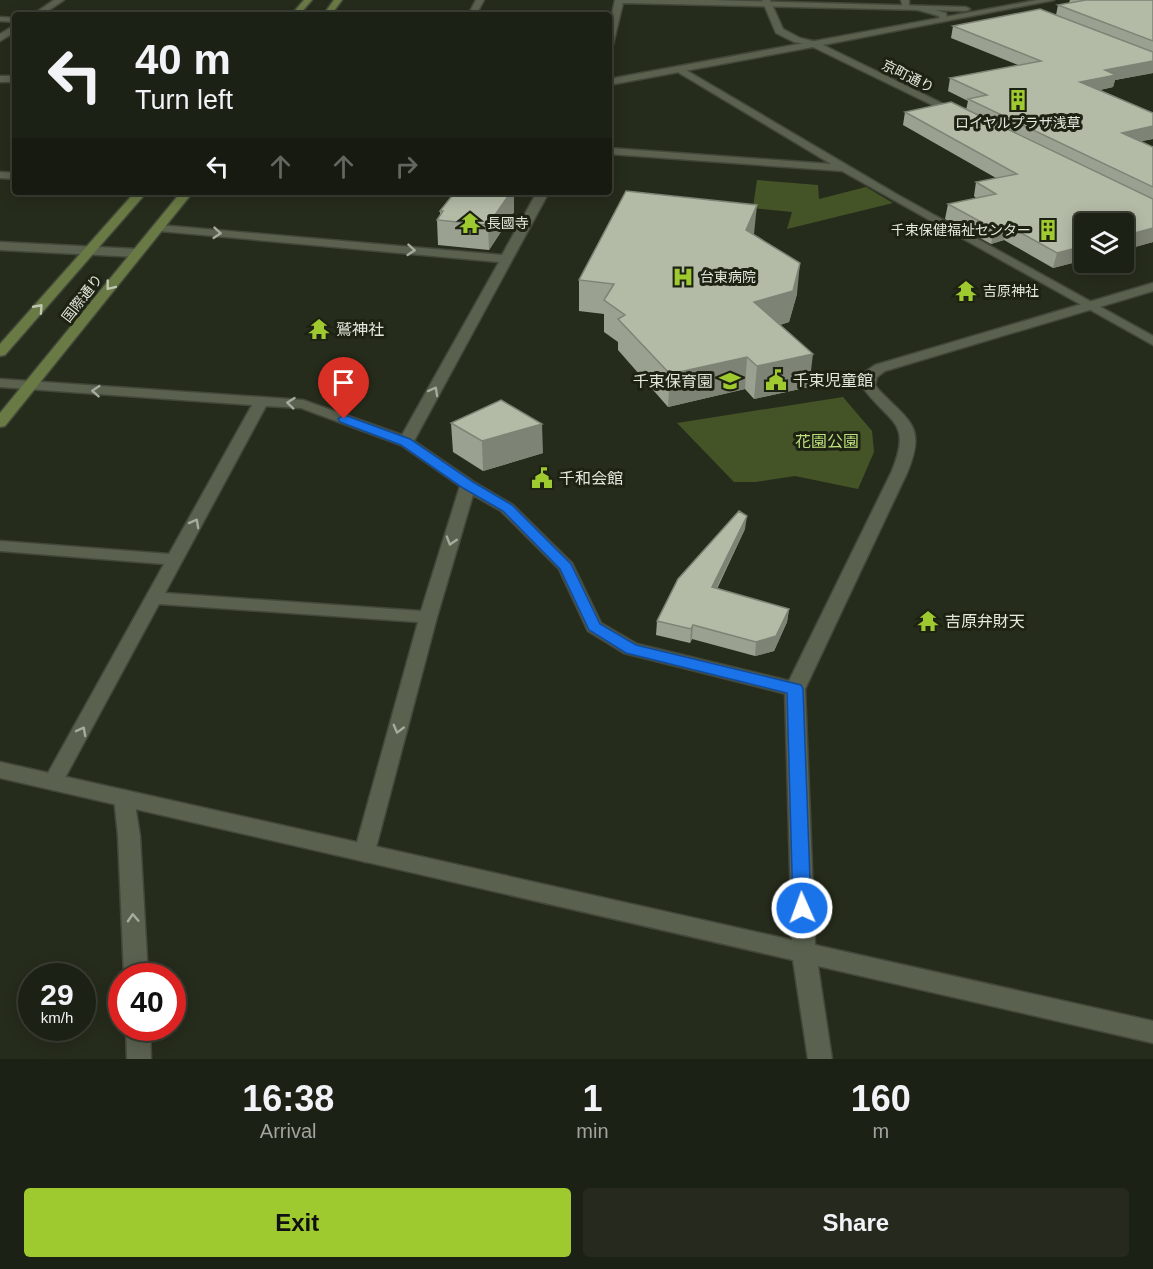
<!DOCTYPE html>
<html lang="en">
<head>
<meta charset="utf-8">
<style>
  body { margin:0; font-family:Helvetica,"Noto Sans JP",sans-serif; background:#25291e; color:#f1f3f6; height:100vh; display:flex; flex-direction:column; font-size:22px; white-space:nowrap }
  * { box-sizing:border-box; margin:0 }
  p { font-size:20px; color:#a0a3a0 }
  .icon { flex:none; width:33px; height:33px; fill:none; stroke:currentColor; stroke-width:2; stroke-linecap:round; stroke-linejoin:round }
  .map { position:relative; height:1059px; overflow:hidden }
  .drawer { display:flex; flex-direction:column; background:#1c2115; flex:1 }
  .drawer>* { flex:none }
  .hud { position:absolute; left:12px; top:12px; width:600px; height:183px; border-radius:6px; box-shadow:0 3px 15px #0003,0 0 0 2px #3a3e34; background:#1c2115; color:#f1f3f6; overflow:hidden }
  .controls { position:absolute; left:1074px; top:213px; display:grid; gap:12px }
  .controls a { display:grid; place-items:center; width:60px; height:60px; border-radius:6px; background:#1c2115; box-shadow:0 3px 15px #0003,0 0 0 2px #3a3e34; font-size:30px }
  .speed { position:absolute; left:18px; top:963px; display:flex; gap:12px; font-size:30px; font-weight:700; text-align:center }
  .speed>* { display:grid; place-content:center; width:78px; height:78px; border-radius:50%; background:#1c2115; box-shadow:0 3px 15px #0003,0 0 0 2px #3a3e34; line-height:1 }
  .speed small { font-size:15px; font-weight:400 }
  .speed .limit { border:9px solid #d22; background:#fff; color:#111 }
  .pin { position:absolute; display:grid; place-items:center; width:51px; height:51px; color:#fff; margin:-62px -26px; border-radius:50% 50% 50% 0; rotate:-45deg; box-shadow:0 0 6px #0007 }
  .pin .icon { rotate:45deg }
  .me { position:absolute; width:66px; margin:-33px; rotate:358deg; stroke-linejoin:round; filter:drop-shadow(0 0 4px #0008) }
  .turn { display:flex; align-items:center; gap:21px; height:126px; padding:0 24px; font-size:27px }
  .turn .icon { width:78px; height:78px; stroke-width:2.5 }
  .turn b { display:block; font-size:42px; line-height:51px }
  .lanes { display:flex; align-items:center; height:57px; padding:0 24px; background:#0003; justify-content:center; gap:30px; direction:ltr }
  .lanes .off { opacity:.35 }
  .eta { display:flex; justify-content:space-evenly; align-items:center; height:102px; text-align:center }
  .eta b { font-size:36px; font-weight:700; line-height:42px }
  .button { display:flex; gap:12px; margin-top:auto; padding:12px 24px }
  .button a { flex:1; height:69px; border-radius:6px; background:#9eca2f; color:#111; font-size:24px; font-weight:700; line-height:69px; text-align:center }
  .button a+a { background:#25291e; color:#f1f3f6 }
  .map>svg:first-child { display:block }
</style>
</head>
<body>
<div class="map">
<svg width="1153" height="1059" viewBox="0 0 1153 1059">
  <rect width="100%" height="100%" fill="#262c1c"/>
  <path fill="#455427" d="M757 180 818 185 819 199 866 187 893 203 787 229 792 212 753 208Z
    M843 397 872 431 874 452 858 489 795 476 755 482H734L677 423Z"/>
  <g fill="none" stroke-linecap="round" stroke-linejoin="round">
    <defs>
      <path id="minor" d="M54 0H64L42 15H32Z
        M476 0H484L476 15H468Z
        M762 0H770L783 29 800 38 817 42V46L794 42 776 33Z
        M901 0H909V9H903Z
        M921 6 946 13 947 20 940 22 939 16 918 10 917 8Z
        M0 17 15 18V22L0 21Z
        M15 25V32L0 41V34Z
        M679 66 898 195 1153 336V345L842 171 609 154V148L831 164 676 71V67Z
        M0 76H15V82H0Z
        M0 172 15 173V179L0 178Z
        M537 192H549L414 441 474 482 513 505 572 563 601 623 637 644 802 684 805 689 802 694 795 696 624 653 588 631 559 569 501 511 473 495 437 617 373 859 365 862 357 859 354 853 418 622 159 604 60 787 53 790 46 787 43 782 164 564 0 551V541L169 554 252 405 0 387V379L303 400 402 435 499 262 159 231 153 228 159 225 502 255ZM266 406 301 408 401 445 460 486 421 611 165 593Z
        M124 790 131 792 134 798 140 836 148 976H124L118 836 114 798 117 792Z
        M126 1028H150L151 1059H127Z"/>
      <path id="tertiary" d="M615 0H712L966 7 970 9 966 11 623 3 613 45 609 48V28Z
        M1037 0H1054L823 45 962 113V117L959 118 813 47 609 85V79Z
        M0 242 137 249 143 253 137 257 0 250Z
        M1153 283V291L885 371 877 377 875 385 878 389C909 422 927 425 907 473L805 689 815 945 1153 1021V1043L818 966 832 1059H808L793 960 0 778V762L792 940 785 689 891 473C914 419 888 424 861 385L865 372 875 365Z"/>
      <path id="secondary" d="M304 0H312L299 15H291Z
        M334 0H342L331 15H323Z
        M135 192H147L5 355 0 356V344Z
        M181 192H193L5 426 0 427V413Z"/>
    </defs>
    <use href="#minor" stroke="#42473a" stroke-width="3"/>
    <use href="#tertiary" stroke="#42473a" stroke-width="3"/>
    <use href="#secondary" stroke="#42473a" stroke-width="3"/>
    <use href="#minor" fill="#5a614f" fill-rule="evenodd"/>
    <use href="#tertiary" fill="#5a614f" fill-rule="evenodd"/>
    <use href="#secondary" fill="#697a44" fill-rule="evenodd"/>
  </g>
  <path fill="#9aa190" d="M1070 0H1153V73L1115 80 1113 87 1100 90 1153 113V139L1141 141 1153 147V242L1124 250 1084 224V260L1053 268 1004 240 991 244 945 219 948 204 976 198 974 196 976 182 996 178 903 125 905 112 966 110 968 101 948 91 950 78 1018 65 951 38 953 26 1056 15 1058 5 1069 3Z
    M455 192H514V212L489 250 438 245 437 220 440 215V211Z
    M754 234V235L797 294 789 322 780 325 809 387 754 399 745 389 668 407 618 350V342L604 332V314L579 311V280Z
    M451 423 543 453 483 471 453 452Z
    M745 529 717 589 789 609 787 622 774 651 755 656 692 639 690 643 656 635 657 621Z"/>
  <path fill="#7d8375" d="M1153 61V73L1115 80 1113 87 1077 95 1080 82 1105 70Z
    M1153 126V139L1118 146 1122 133Z
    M511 192H514V212L489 250 488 225Z
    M757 205 754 234 744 260 746 230Z
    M1007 225 1004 240 991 244 994 229Z
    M1153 228V242L1124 250V236Z
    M1084 246V260L1053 268 1057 253Z
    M800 263 797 294 789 322 751 333 754 302Z
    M813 354 809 387 754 399 757 366Z
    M747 357 745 389 668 407 670 374Z
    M542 424 543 453 483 471 482 441Z
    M747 516 745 529 710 601 712 587Z
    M789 609 787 622 774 651 755 656 756 642Z
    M693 625 692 639 690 643 691 629Z"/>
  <path fill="#b3bba7" stroke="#7d8375" stroke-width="1.5" d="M1086 0H1153V41L1058 5Z
    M1040 9 1153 52V61L1105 70 1116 75 1080 82 1153 113V126L1122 133 1153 147V187L968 99 987 95 950 78 1041 61 953 26Z
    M951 102 1153 199V228L1124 236V224H1084V246L1057 253 1007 225 994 229 948 204 996 194 976 182 1017 174 905 112Z
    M626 191 757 205 746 230 800 263 793 291 754 302 813 354 757 366 747 357 670 374 618 319 625 315 604 300 614 284 579 280Z
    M455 192H511L488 225 437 220 443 211H440Z
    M501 400 542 424 482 441 451 423Z
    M739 511 747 516 712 587 789 609 776 636 756 642 693 625 691 629 657 621 678 579Z"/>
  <defs><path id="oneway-chevron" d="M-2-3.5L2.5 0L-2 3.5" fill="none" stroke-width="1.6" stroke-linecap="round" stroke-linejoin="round" transform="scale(1.5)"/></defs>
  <g stroke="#a5ab9d">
    <use href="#oneway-chevron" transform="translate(217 233) rotate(5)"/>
    <use href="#oneway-chevron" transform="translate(411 250) rotate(5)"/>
    <use href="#oneway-chevron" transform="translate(96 391) rotate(-176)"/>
    <use href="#oneway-chevron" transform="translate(434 391) rotate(-61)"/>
    <use href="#oneway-chevron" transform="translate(291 403) rotate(-174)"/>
    <use href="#oneway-chevron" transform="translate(195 523) rotate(-61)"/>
    <use href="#oneway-chevron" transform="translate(451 541) rotate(107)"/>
    <use href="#oneway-chevron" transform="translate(398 729) rotate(105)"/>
    <use href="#oneway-chevron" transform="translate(82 731) rotate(-62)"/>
    <use href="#oneway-chevron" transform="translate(133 918) rotate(-93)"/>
  </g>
  <g stroke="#bec6af">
    <use href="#oneway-chevron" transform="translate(110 286) rotate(128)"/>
    <use href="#oneway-chevron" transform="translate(39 308) rotate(-48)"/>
  </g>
  <path fill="#1a73e8" stroke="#114b97" stroke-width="1.5" d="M344 415 410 439 473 482 512 505 571 564 600 624 636 645 801 685 803 689 811 908 809 913 802 915 795 913 793 908 787 693 626 653 589 630 560 569 503 511 463 488 401 445 340 422 338 419Z"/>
  <defs>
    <symbol id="building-bare" viewBox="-9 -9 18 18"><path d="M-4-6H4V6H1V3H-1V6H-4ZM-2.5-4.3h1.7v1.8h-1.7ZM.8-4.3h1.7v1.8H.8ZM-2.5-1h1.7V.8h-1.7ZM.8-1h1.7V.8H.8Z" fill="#9eca2f" stroke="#1d2213" stroke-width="2.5" paint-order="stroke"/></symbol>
    <symbol id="temple-bare" viewBox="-9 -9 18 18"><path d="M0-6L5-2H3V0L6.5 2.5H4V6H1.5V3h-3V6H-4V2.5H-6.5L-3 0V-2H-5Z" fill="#9eca2f" stroke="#1d2213" stroke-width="2.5" paint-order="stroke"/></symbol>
    <symbol id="hospital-bare" viewBox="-9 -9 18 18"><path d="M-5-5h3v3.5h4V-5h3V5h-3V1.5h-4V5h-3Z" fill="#9eca2f" stroke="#1d2213" stroke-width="2.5" paint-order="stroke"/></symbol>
    <symbol id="civic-bare" viewBox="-9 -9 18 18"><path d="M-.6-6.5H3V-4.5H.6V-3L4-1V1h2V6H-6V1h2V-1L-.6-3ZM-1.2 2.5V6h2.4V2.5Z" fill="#9eca2f" stroke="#1d2213" stroke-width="2.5" paint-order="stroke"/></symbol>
    <symbol id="school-bare" viewBox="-9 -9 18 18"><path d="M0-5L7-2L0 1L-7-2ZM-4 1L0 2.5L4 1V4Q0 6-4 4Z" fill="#9eca2f" stroke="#1d2213" stroke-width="2.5" paint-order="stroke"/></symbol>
  </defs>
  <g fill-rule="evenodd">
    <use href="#building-bare" x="1003" y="85" width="30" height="30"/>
    <use href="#temple-bare" x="455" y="208" width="30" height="30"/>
    <use href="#building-bare" x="1033" y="215" width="30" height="30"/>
    <use href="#hospital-bare" x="668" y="262" width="30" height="30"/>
    <use href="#temple-bare" x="951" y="276" width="30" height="30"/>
    <use href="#temple-bare" x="304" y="314" width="30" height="30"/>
    <use href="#civic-bare" x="761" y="365" width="30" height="30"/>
    <use href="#school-bare" x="715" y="366" width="30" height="30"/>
    <use href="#civic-bare" x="527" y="463" width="30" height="30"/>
    <use href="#temple-bare" x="913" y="606" width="30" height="30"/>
  </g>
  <g text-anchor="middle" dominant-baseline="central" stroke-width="6" stroke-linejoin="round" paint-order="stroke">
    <g font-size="14" fill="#e3e7dd" stroke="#1d2213">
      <text transform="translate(908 76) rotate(26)">京町通り</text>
      <text transform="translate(82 298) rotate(-52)">国際通り</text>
    </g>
    <g font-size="14" fill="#e3e7dd" stroke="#1d2213" text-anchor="start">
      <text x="1018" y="123" text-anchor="middle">ロイヤルプラザ浅草</text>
      <text x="487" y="223">長國寺</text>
      <text x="1031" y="230" text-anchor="end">千束保健福祉センター</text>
      <text x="700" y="277">台東病院</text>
      <text x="983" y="291">吉原神社</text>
    </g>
    <g font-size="16" fill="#e3e7dd" stroke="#1d2213" text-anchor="start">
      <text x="336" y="329">鷲神社</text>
      <text x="793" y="380">千束児童館</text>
      <text x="713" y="381" text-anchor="end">千束保育園</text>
      <text x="559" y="478">千和会館</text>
      <text x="945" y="621">吉原弁財天</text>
    </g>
    <g font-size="16" fill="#bddf7d" stroke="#1d2213">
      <text x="827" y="441">花園公園</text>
    </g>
  </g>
</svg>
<div class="controls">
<a><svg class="icon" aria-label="layers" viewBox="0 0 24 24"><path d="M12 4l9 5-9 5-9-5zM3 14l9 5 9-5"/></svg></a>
</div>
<div class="speed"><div>29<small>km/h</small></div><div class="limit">40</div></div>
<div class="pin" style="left:344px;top:419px;background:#d93025"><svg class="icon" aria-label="arrive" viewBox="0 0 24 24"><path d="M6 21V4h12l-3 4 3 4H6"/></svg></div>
<svg class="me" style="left:802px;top:908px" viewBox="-20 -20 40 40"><circle r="17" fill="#1a73e8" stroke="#fff" stroke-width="3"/><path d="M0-11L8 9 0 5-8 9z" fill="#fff"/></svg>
<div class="hud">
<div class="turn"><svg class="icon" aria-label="left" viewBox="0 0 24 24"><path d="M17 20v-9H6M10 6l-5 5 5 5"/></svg><div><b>40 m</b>Turn left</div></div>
<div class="lanes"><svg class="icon" aria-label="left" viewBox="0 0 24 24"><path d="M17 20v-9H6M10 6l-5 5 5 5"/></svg><svg class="icon off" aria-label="ahead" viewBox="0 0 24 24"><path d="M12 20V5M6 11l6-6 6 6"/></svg><svg class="icon off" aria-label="ahead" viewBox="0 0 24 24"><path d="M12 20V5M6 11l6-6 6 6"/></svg><svg class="icon off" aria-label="right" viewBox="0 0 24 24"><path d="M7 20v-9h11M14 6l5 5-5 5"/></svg></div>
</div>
</div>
<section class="drawer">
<div class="eta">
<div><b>16:38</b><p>Arrival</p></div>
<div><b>1</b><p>min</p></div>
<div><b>160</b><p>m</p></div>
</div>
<div class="button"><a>Exit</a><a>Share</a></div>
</section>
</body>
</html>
